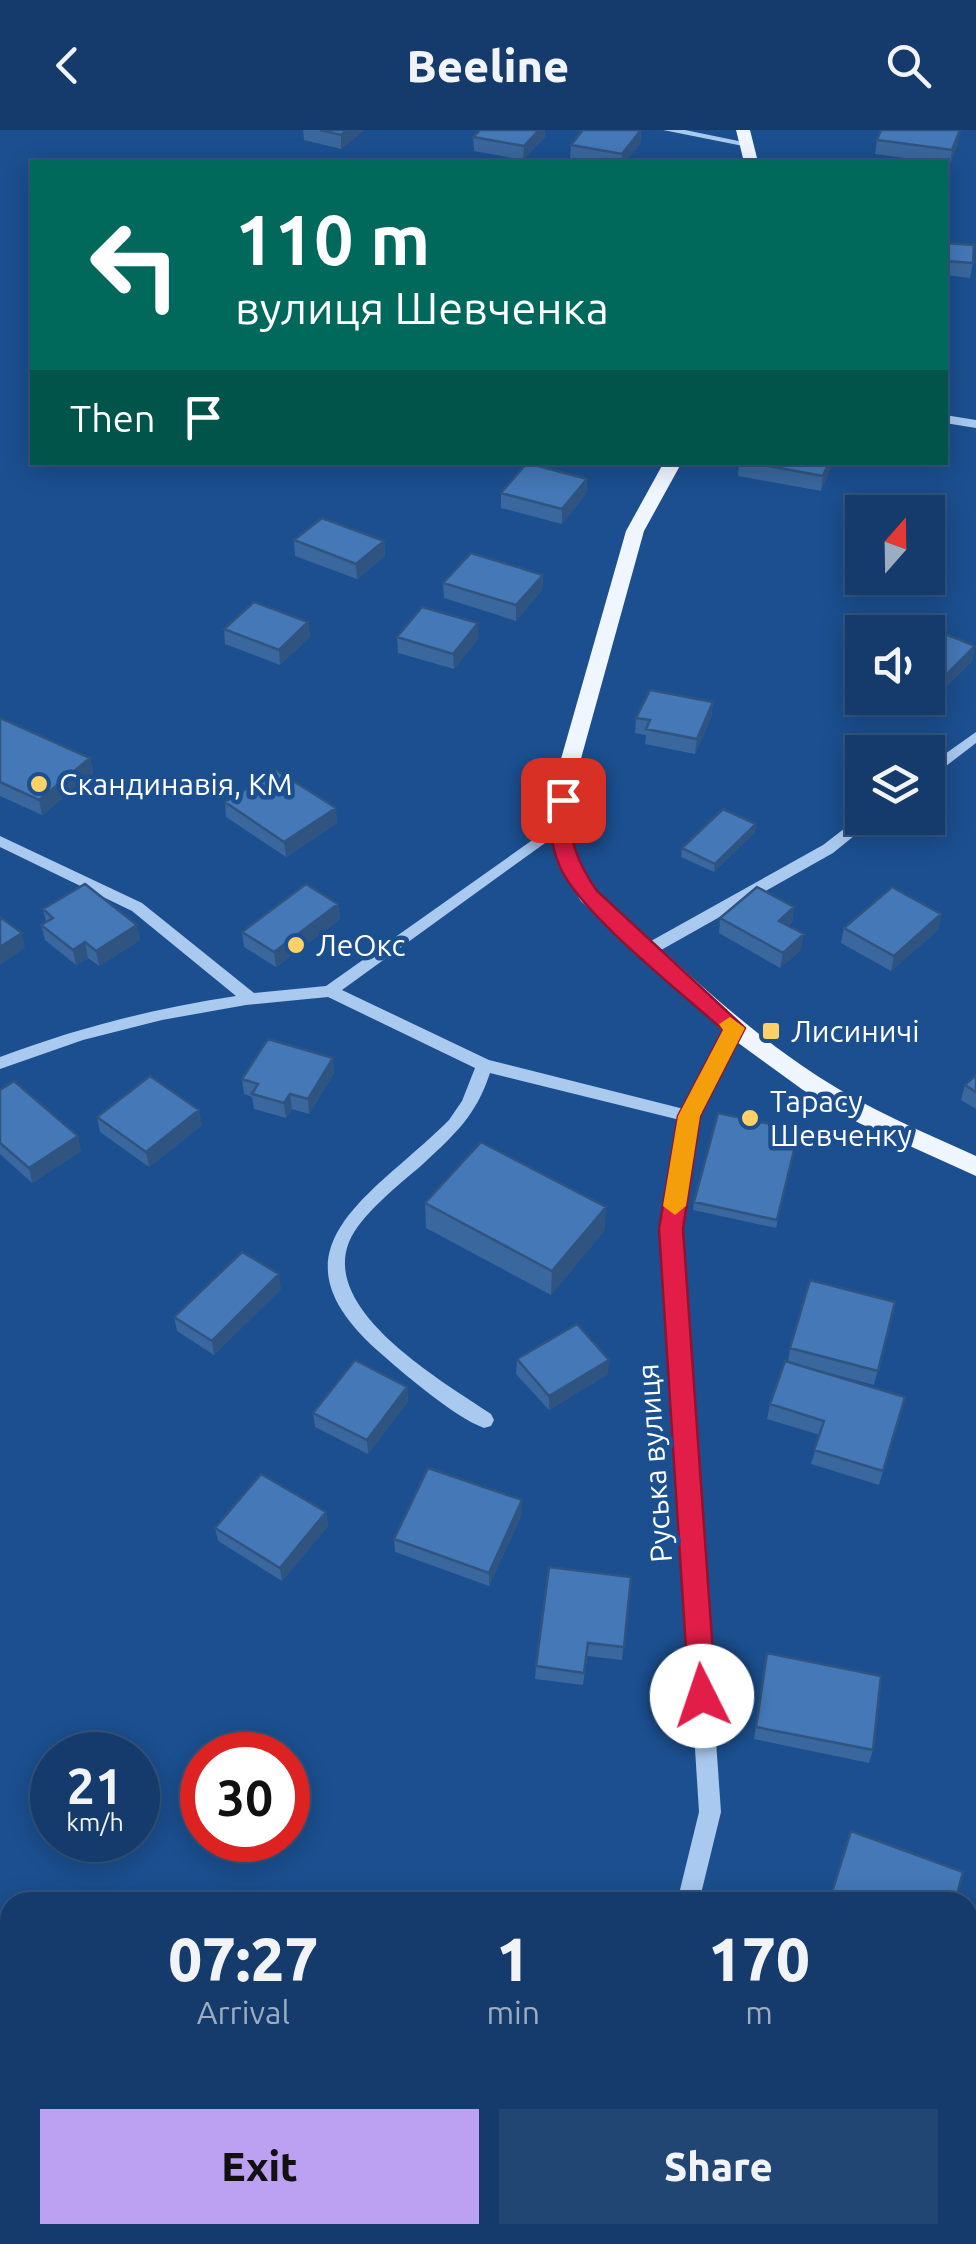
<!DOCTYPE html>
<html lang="en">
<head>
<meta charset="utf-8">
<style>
  body { margin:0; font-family:Ubuntu,sans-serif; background:#214673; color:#f1f3f6; height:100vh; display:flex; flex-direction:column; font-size:38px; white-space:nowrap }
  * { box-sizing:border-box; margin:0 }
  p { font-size:32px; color:#9dadc1 }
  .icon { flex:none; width:55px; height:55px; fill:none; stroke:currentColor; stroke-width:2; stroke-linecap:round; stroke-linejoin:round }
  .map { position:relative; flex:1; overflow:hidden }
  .panel { position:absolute; left:0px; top:1762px; width:978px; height:352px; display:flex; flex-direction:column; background:#143b6b; border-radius:30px 30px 0 0; box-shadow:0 5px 25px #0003,0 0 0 2px #33557e }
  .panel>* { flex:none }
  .top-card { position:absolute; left:30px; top:30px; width:918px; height:305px; border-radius:0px; box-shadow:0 5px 25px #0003,0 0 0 2px #33557e; background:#00695c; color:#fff; overflow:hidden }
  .needle { width:65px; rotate:20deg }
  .buttons { position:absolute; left:845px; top:365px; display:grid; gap:20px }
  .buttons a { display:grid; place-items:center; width:100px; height:100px; border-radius:0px; background:#143b6b; box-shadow:0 5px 25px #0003,0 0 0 2px #33557e; font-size:50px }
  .speed { position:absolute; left:30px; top:1602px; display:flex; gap:20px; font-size:50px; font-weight:700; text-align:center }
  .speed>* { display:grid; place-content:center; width:130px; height:130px; border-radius:50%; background:#143b6b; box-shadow:0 5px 25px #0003,0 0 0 2px #33557e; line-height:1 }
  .speed small { font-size:25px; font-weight:400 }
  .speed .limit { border:15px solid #d22; background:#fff; color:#111 }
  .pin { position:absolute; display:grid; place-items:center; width:85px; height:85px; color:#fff; margin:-42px; border-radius:20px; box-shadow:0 5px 15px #0006 }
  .me { position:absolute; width:110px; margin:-55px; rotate:356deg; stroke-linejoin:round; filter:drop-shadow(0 0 8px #0008) }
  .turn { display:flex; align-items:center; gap:35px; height:210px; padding:0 40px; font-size:45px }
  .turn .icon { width:130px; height:130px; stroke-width:2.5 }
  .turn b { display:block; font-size:70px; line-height:85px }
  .then { display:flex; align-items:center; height:95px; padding:0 40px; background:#0003; gap:20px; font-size:38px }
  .eta { display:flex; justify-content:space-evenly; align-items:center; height:170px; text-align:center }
  .eta b { font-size:60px; font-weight:800; line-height:70px }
  .action { display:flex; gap:20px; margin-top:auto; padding:20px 40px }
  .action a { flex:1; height:115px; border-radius:0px; background:#bca0f2; color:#111; font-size:40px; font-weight:800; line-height:115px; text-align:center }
  .action a+a { background:#214673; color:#f1f3f6 }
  header { display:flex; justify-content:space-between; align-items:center; height:130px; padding:0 40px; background:#143b6b; font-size:45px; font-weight:800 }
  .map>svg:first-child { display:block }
</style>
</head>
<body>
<header><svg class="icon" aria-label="back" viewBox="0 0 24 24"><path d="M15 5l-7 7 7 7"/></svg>Beeline<svg class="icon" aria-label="search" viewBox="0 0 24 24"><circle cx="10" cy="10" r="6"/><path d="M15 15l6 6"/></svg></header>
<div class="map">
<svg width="976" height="2114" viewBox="0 0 976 2114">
  <rect width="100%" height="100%" fill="#1b4f8f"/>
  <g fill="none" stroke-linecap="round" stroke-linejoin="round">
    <path fill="#a9c9ee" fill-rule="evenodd" d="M663 0H685L753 14 748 17Z
      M945 285 976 290V298L945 293Z
      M976 602V613L933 646 928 648V636Z
      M862 685 876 688 833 723 654 824H642L640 820 642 816 823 715Z
      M558 692 565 697 563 700 342 860 489 930 684 979 728 894 734 892 742 898 698 986 680 1099 721 1682 699 1772H677L699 1682 662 1099 680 990 490 943C476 986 455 1004 423 1034 400 1054 360 1085 349 1112 321 1182 444 1252 491 1284L494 1290 491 1296 484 1298C455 1287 409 1248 385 1227 258 1120 371 1068 449 990L462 971 475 938 328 867 246 875 162 890 83 910 0 939V927C77 898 155 878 236 866L132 781 0 717V706L142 773 254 863 326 856Z
      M567 2105H593L590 2114H564Z"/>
    <path fill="#f0f6ff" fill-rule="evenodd" d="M736 0H750L758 32H744Z
      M664 332H682L644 401 577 643 569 697 581 736 597 761C669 825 738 895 819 947 868 979 923 1002 976 1026V1046L859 993 803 960 726 904 581 771 559 737 547 697 557 643 626 401Z"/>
  </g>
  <path fill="#3a679d" d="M303 0H364L341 19 304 10Z
    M641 0 640 14 625 32H593L570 28 571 15Z
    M473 7H545L523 30 474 21Z
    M877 10 958 13 950 34 875 24Z
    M945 113 973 133 970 148 945 145Z
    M739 332H833L821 361 738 346Z
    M587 349 586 364 562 394 501 378V363Z
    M294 410 384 411 385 426 357 449 295 426Z
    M543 445 542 460 516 491 444 468 443 453Z
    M308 492 310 507 280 535 225 514 224 499Z
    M928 502 975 516 972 531 936 567 928 564Z
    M397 507 478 509 454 539 398 523Z
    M713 572 711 587 695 624 645 614 646 605 635 603 636 588Z
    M0 588 90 628 93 643 42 685 0 666Z
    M225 672 337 693 286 727 226 687Z
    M756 694 755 702 714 742 681 727 682 718Z
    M338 774 340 789 276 837 244 817 242 802Z
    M794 777 792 792 788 796 801 820 780 838 719 803 720 788Z
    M43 779 140 810 99 836 88 828 76 835 45 810 41 795 46 792Z
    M941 784 938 800 891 841 841 813 844 798Z
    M333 928 334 943 309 984 292 979 286 988 254 979 252 967 244 964 242 949Z
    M976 945V979L961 970 965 955Z
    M0 960 81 1021 32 1053 0 1024Z
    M97 987 202 995 149 1037 100 1002Z
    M799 1000 776 1098 693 1080 694 1072Z
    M425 1073 606 1077 604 1101 551 1165 426 1098Z
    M281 1159 214 1225 177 1201 174 1187Z
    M895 1172 874 1255 810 1238 905 1267 879 1355 811 1334 820 1305 767 1289 770 1274 788 1232 790 1218Z
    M517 1229 608 1244 549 1280 516 1244Z
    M407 1257 408 1271 368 1324 315 1297 313 1283Z
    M522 1370V1384L489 1456 395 1422 394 1409Z
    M326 1382 328 1396 282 1451 218 1411 215 1398Z
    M631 1447 622 1530 587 1526 583 1555 535 1549 536 1536Z
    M767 1523 873 1620 869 1633 754 1609Z"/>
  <path fill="#305480" d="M347 0H364L341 19V5Z
    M539 0H545V7L523 30 524 16Z
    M641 0 640 14 625 32H622V24Z
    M960 0 958 13 950 34 952 20Z
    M829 332H833L821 361 823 346Z
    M587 349 586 364 562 394V379Z
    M384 411 385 426 357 449 356 434Z
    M543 445 542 460 516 491V475Z
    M308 492 310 507 280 535 279 520Z
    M478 493V509L454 539 453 524Z
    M975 516 972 531 936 567 939 552Z
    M713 572 711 587 695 624 697 609Z
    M90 628 93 643 42 685 39 670Z
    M336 678 337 693 286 727 284 712Z
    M756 694 755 702 714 742 715 734Z
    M338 774 340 789 276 837 274 822Z
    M794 777 792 792 777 806 779 791Z
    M941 784 938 800 891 841 894 826Z
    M137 795 140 810 99 836 96 821Z
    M22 803 25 818 0 835V817Z
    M804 804 801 820 780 838 783 823Z
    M85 812 88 828 76 835 73 820Z
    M333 928 334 943 309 984 308 969Z
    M290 964 292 979 286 988 284 973Z
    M199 980 202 995 149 1037 146 1022Z
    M78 1006 81 1021 32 1053 29 1038Z
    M606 1077 604 1101 551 1165 552 1141Z
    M279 1144 281 1159 214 1225 212 1211Z
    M609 1230 608 1244 549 1280V1266Z
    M407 1257 408 1271 368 1324 367 1310Z
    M522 1370V1384L489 1456V1443Z
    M326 1382 328 1396 282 1451 280 1438Z"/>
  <path fill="#4478b7" stroke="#305480" stroke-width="2.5" d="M320 0H347L341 5Z
    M480 0H539L524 16 473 7Z
    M583 0H641L622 24 571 15Z
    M881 0H960L952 20 877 10Z
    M945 113 974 115 973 133 945 131Z
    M747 332H829L823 346Z
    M527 333 587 349 562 379 501 363Z
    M322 388 384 411 356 434 294 410Z
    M471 423 543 445 516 475 443 453Z
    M254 472 308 492 279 520 224 499Z
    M422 477 478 493 453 524 397 507Z
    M923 495 975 516 939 552 928 547V502H915Z
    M650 560 713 572 697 609 646 599 650 590 636 588Z
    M0 588 90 628 39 670 0 652Z
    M276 640 336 678 284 712 225 672Z
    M723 679 756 694 715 734 682 718Z
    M85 754 137 795 96 821 85 812 73 820 41 795 53 788 43 779Z
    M306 754 338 774 274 822 242 802Z
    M757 757 794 777 779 791 804 804 783 823 720 788Z
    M892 757 941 784 894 826 844 798Z
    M0 787 22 803 0 817Z
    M268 909 333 928 308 969 290 964 284 973 252 964 258 954 242 949Z
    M976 945V962L965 955Z
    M150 946 199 980 146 1022 97 987Z
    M14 951 78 1006 29 1038 0 1013V960Z
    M718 983 799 1000 777 1090 694 1072Z
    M481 1012 606 1077 552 1141 425 1073Z
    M242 1122 279 1144 212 1211 174 1187Z
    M810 1150 895 1172 878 1241 790 1218Z
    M577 1194 609 1230 549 1266 517 1229Z
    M355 1230 407 1257 367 1310 313 1283Z
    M785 1231 905 1267 883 1341 814 1320 824 1291 770 1274Z
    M428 1338 522 1370 489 1443 394 1409Z
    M261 1344 326 1382 280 1438 215 1398Z
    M549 1437 631 1447 624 1517 588 1513 584 1543 536 1536Z
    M767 1523 881 1546 873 1620 756 1597Z
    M851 1701 963 1742 955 1772H829Z
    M296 2105H345L361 2114H291Z
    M653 2105H708L725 2114H649Z"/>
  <path fill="#e11d48" stroke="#92132f" stroke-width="2.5" d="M563 664 572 670C567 706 576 731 597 761L745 898 700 986 683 1099 716 1566 712 1574 702 1578 693 1574 689 1566 659 1099 678 986 723 900C682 863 580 783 560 737 550 715 549 693 553 670Z"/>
  <path fill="#f59e0b" d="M730 887 745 898 700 986 686 1076 675 1085 663 1076 678 986 723 900 719 894Z"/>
  <g fill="#ffd166" stroke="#1b4f8f" stroke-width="4">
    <circle cx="39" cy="654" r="10"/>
    <circle cx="296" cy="815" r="10"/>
    <rect x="761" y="891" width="20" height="20" rx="5"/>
    <circle cx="750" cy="988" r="10"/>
  </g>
  <g text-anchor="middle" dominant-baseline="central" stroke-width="9" stroke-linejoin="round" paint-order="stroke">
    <g font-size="30" fill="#fff" stroke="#1b4f8f" text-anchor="start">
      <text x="59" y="654">Скандинавія, КМ</text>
      <text x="316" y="815">ЛеОкс</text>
      <text x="791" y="901">Лисиничі</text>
      <text x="770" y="971">Тарасу<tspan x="770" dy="34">Шевченку</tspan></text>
    </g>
    <g font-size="30" fill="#fff" stroke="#1b4f8f">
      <text transform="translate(654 1333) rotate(-94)">Руська вулиця</text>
    </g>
  </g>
</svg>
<div class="buttons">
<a><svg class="needle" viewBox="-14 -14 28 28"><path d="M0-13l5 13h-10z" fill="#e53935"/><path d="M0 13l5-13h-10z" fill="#9dadc1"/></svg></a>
<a><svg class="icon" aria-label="sound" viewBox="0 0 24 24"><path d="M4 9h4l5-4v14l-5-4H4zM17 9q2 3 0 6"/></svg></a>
<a><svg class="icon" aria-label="layers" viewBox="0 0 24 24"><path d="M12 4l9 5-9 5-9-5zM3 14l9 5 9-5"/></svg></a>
</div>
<div class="speed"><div>21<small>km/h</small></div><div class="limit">30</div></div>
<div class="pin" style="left:563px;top:670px;background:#d93025"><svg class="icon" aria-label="arrive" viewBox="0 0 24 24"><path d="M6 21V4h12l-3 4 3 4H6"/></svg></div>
<svg class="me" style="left:702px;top:1566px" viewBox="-20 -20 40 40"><circle r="19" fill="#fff"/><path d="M0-13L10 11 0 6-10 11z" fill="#e11d48"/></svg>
<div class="top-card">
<div class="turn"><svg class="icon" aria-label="left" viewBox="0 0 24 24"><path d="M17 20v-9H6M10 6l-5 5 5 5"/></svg><div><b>110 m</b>вулиця Шевченка</div></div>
<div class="then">Then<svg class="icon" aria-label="arrive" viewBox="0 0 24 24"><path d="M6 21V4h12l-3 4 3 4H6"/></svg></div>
</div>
<section class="panel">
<div class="eta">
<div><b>07:27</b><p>Arrival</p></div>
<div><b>1</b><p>min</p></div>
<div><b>170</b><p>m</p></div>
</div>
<div class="action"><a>Exit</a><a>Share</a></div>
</section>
</div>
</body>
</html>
